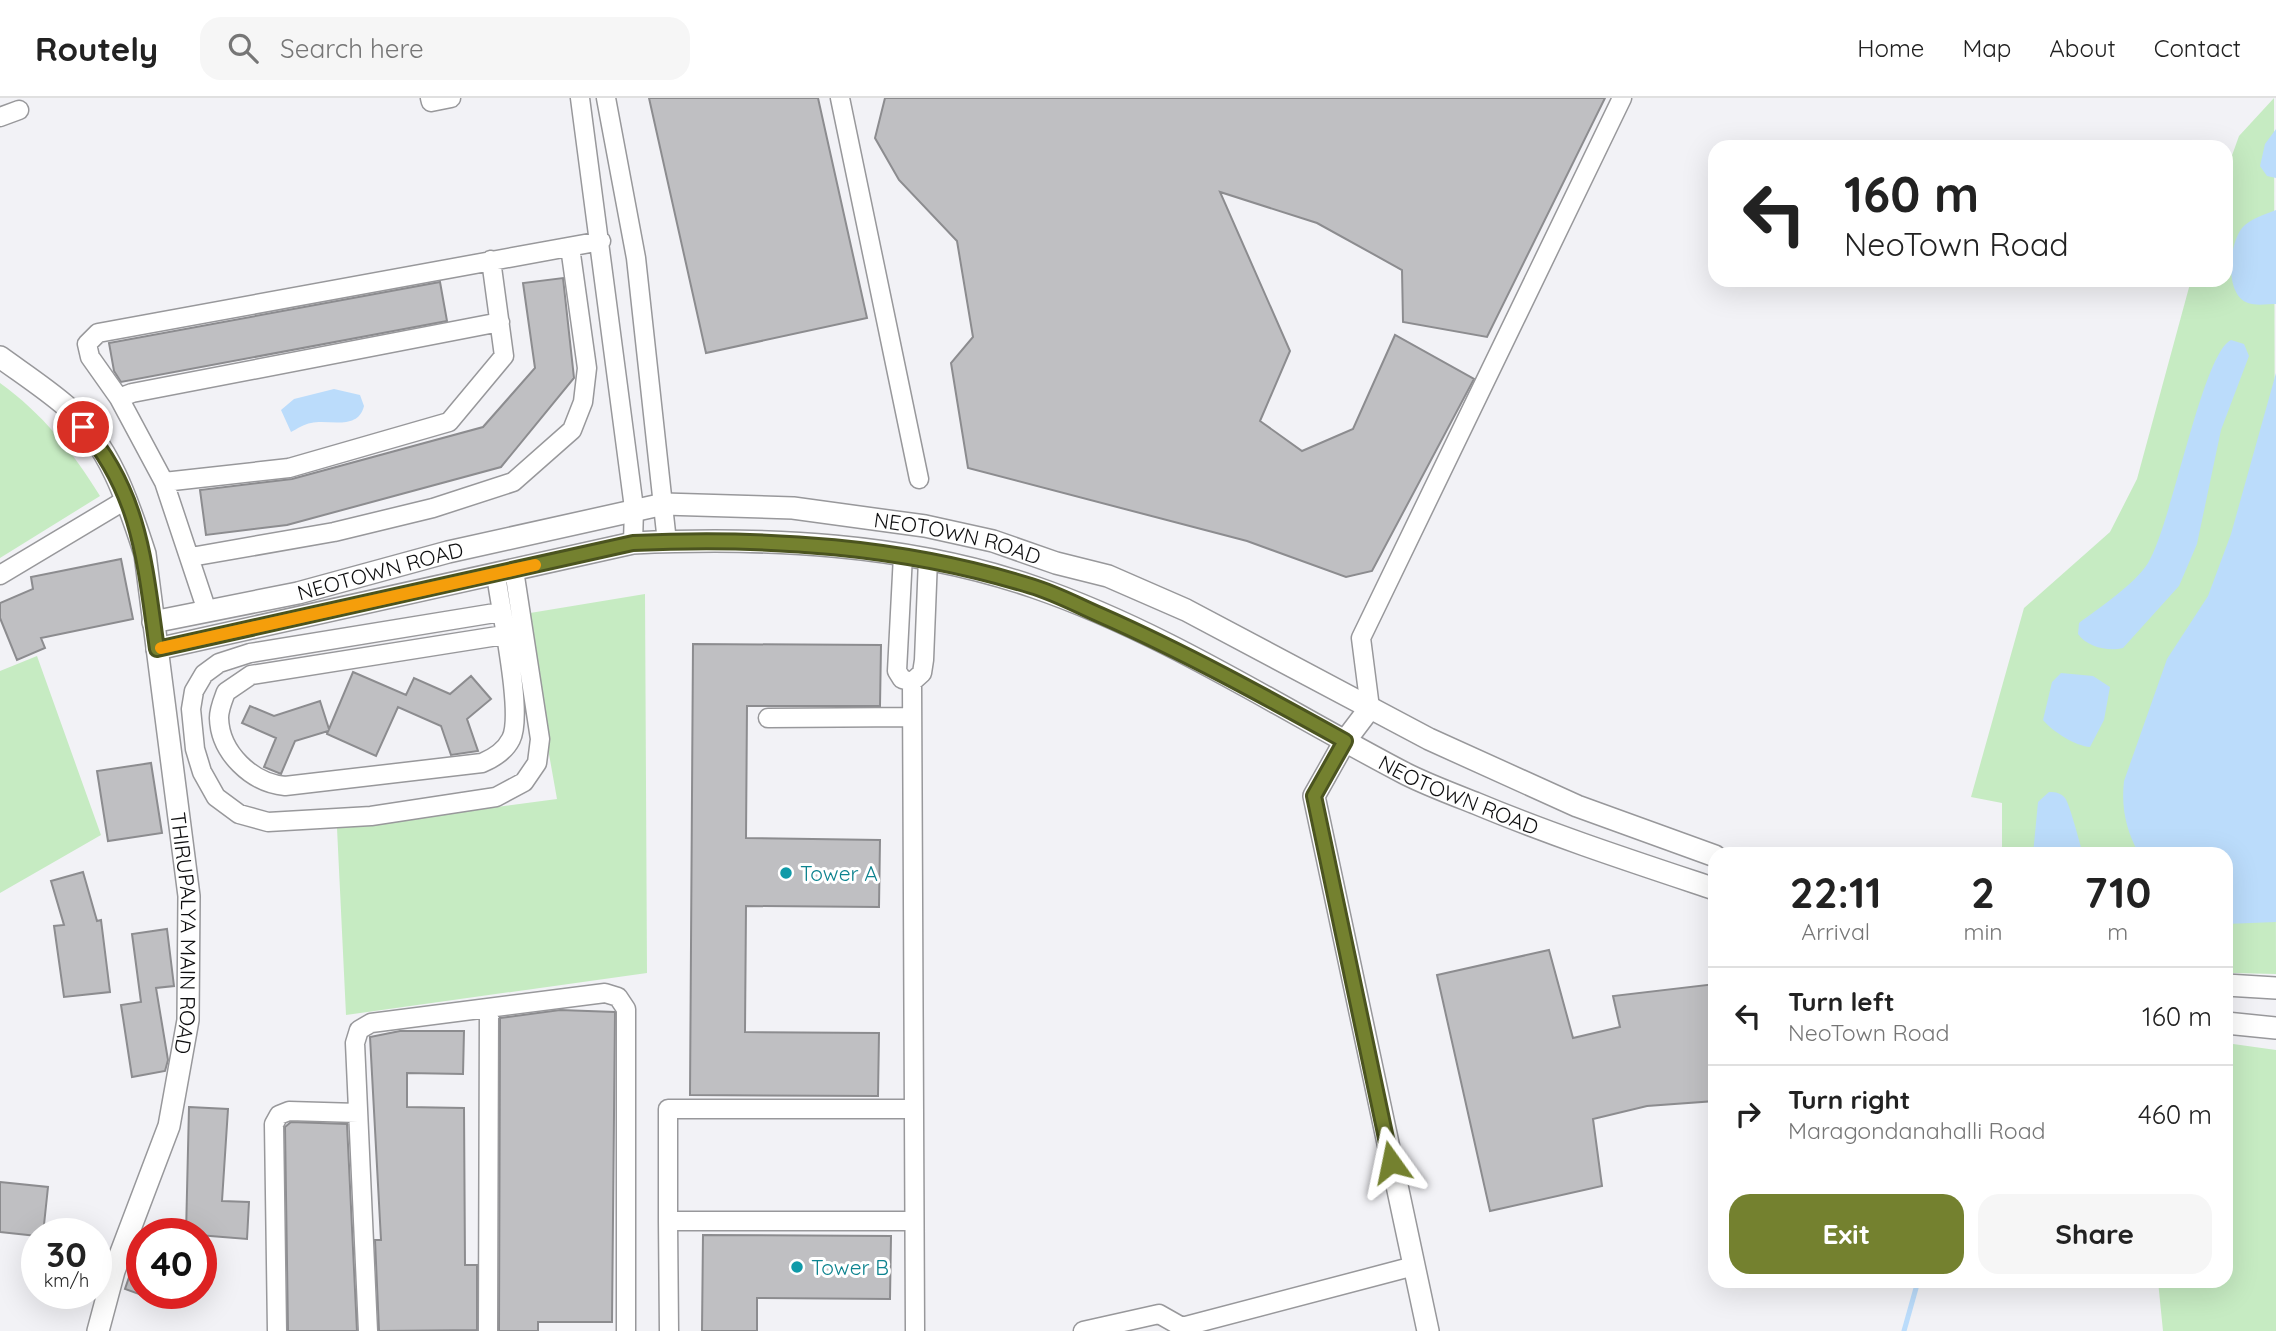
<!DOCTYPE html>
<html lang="en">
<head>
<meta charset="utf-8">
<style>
  body { margin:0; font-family:Quicksand,sans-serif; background:#f6f6f6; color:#222; height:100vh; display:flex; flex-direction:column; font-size:26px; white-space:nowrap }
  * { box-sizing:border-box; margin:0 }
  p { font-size:23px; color:#767676 }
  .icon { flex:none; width:38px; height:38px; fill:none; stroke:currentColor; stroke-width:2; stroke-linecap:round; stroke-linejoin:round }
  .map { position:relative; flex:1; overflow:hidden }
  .panel { position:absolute; left:1708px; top:749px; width:525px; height:441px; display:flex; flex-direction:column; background:#fff; border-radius:21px; box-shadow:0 7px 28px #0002 }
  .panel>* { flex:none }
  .hud { position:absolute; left:1708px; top:42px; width:525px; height:147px; border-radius:21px; box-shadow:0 7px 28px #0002; background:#fff; color:#222; overflow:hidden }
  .speed { position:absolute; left:21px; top:1120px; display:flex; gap:14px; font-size:35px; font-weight:700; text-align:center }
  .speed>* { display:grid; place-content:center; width:91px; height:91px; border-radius:50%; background:#fff; box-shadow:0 7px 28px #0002; line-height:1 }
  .speed small { font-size:18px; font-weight:400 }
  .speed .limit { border:10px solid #d22; background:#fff; color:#111 }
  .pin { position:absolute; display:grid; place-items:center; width:60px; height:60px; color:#fff; margin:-30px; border:4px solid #fff; border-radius:50%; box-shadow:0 2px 7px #0007 }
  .me { position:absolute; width:77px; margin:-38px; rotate:348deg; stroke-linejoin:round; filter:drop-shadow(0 0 5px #0008) }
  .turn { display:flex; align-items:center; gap:24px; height:147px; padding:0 21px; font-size:32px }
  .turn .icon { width:91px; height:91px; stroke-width:2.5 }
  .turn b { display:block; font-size:49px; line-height:60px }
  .eta { display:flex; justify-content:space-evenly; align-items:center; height:119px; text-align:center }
  .eta b { font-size:42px; font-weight:700; line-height:49px }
  .button { display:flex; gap:14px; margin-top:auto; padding:14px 21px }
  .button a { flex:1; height:80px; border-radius:21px; background:#74812f; color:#fff; font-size:28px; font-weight:700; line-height:80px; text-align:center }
  .button a+a { background:#f6f6f6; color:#222 }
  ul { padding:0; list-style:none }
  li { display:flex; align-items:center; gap:21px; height:98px; padding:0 21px; border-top:2px solid #e0e0e0 }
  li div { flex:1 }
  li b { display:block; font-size:26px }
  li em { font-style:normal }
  header { display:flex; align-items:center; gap:42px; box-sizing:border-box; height:98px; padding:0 35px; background:#fff; border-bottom:2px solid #e0e0e0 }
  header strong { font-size:33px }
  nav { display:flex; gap:38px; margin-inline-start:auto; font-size:24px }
  .search { width:490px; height:63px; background:#f6f6f6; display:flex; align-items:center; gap:18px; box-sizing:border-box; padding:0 24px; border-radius:21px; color:#767676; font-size:26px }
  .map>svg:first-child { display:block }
</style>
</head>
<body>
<header>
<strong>Routely</strong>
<div class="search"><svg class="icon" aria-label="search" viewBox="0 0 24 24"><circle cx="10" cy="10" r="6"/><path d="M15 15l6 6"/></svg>Search here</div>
<nav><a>Home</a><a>Map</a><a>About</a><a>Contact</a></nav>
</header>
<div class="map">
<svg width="2276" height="1233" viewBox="0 0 2276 1233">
  <rect width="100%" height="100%" fill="#f2f2f6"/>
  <path fill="#c6ebc2" d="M2274 0 2276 876 2233 875H2226V756H2002V705L1971 699 2024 510 2110 434 2137 381 2191 182H2226V74L2239 38Z
    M0 285C42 315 73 354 100 398L0 460Z
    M645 496 647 875 346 917 337 730 557 701 524 516Z
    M37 558 101 737 0 795V573Z
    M2226 945 2276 952V1233H2163L2158 1183H2226Z"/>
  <path fill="#bbdcfb" d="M2276 31V80L2267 78 2260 68 2265 46Z
    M2276 112V206C2268 206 2256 208 2248 205 2224 197 2229 146 2242 130 2251 120 2264 117 2276 112Z
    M2231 242 2244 246 2249 258 2221 332 2197 446 2179 488 2123 550C2109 554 2087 549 2078 536L2079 525C2099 510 2135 486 2148 465 2172 426 2202 256 2231 242Z
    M2276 275V824L2226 826V756H2139C2126 732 2121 710 2124 683L2167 561 2208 498 2231 436Z
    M334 291 360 297 364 308C358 333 329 321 311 325 304 326 297 331 291 334L281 312 294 301Z
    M2061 575 2093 578 2110 589 2104 622 2090 649C2075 648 2052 633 2043 622L2052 584Z
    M2049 694C2056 694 2061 695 2065 700 2069 704 2080 746 2083 756H2033L2038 704Z"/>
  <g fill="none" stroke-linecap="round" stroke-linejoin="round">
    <path stroke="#bbdcfb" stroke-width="5" d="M1904 1233 1918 1183"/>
  </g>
  <path fill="#bfbfc2" stroke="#8c8c8f" stroke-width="2" d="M649 0H818L867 220 706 255Z
    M885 0H1605L1487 239 1403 224 1402 172 1317 125 1220 94 1290 253 1260 323 1302 353 1353 331 1395 237 1474 281 1372 473 1346 479 1247 443 968 370 951 265 973 239 957 143 899 82 875 40Z
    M563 180 574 280 501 369 287 427 206 437 200 392 292 381 483 329 535 270 523 185Z
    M440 184 447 223 121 284 114 273 109 245Z
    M121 461 133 521 41 540 45 550 17 562 0 520V505L33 491 31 479Z
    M693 546 881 547 880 608H747L746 740 880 742 879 809 746 808 745 934 879 935 878 998 690 997Z
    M353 574 406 597 414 580 450 596 471 578 491 601 467 621 478 653 451 657 441 628 398 609 376 658 327 636 328 633 295 643 281 676 264 669 276 640 242 625 250 608 274 618 320 603 329 631Z
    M151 665 162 735 108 743 97 673Z
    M83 774 97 823 101 822 110 894 64 899 54 828 64 827 51 783Z
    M167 831 174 888 156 890 168 962 165 973 132 979 121 907 141 904 132 836Z
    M1549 852 1573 940 1620 929 1613 898 1715 886V1003L1647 1008 1593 1021 1602 1088 1490 1113 1437 877Z
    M560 912 615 914 612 1224H538V1233H499L500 920Z
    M400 933H464L463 976 407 975V1009L464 1010 465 1167H477V1232L379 1233 375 1142H381L370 939Z
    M189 1009 228 1011 222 1103 249 1104 247 1141 186 1136Z
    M291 1024 347 1026 357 1233H288L285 1029Z
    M0 1084 48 1089 43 1136 37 1138 0 1134Z
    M703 1137 891 1138 890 1201 757 1200V1233H702Z
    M139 1150 142 1151V1197L125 1191Z"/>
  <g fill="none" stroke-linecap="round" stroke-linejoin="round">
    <defs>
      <path id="minor" d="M430 0 431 4 451 0
        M580 0 634 410 633 445
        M606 0 636 160 667 444
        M840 0 919 381
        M0 19 19 12
        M119 300 90 259 87 246 98 235 601 143
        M164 384 289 370 449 324 504 258 491 162
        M903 457 897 573 902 581 912 584 922 575 924 562 928 461
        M191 459 334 434 433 410 513 384 572 332 583 304 587 270 570 149
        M496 476C500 510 524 616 511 641 505 653 494 660 482 665L285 688C252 685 220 655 219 620 219 611 223 602 226 594L251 577 504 537
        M0 477 127 401
        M207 513 164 384 119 300 132 295 500 224
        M501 514 250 555 219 565 204 576 194 593 191 611 195 651 202 674 216 699 239 716 268 724 371 718 496 699 524 684 537 665 540 641 514 472
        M912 584 915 1233
        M1370 610 1361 540 1622 0
        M768 620 912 619
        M668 1123V1011H914
        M277 1233 274 1026 279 1017 289 1013 358 1015
        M368 1233 355 945 359 932 371 925 605 895 618 899 626 911V1233
        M488 1233 489 910
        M669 1233 668 1123H914
        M1083 1233 1159 1216 1182 1229 1414 1168"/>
      <g id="tertiary">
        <path id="s1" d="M0 259C22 275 45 290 66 308 109 346 128 403 145 456L189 798 188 922 169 1028 114 1173 98 1233"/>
        <path id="s2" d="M153 524 298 495 448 454 664 406 793 410 925 428 993 443 1056 465 1108 478 1186 512 1429 641 1577 708 1715 758"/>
        <path id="s3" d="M157 551 633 445C766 439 906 445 1034 489 1165 534 1283 612 1406 676 1428 687 1452 696 1475 705 1554 738 1634 764 1715 791"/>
        <path d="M1370 610 1345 643 1314 698 1428 1233"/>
        <path d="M2226 887 2276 890"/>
        <path d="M2226 925 2276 930"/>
      </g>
    </defs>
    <use href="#minor" stroke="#98989b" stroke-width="21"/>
    <use href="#tertiary" stroke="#98989b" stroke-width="24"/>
    <use href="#minor" stroke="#fff" stroke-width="18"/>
    <use href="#tertiary" stroke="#fff" stroke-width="21"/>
  </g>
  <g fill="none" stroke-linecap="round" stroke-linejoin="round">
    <defs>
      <path id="route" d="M83 329C141 396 145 468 157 551L633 445C768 439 902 448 1031 488 1055 495 1077 507 1100 517 1184 554 1264 598 1345 643L1314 698 1391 1064"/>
    </defs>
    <use href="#route" stroke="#4b541f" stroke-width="18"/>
    <use href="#route" stroke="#74812f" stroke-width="12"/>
    <path stroke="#f59e0b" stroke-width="12" d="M161 550 535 467"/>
  </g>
  <g fill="#0f9aa8" stroke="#fff" stroke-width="2.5">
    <circle cx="786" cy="775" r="7"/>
    <circle cx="797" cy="1169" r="7"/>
  </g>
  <g text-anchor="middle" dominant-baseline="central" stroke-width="6" stroke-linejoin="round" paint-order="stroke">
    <g font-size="21" fill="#0e0e0f" stroke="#fff">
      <text stroke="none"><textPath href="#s2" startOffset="821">NEOTOWN ROAD</textPath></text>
      <text stroke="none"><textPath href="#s2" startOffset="233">NEOTOWN ROAD</textPath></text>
      <text stroke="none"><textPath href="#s3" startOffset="1367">NEOTOWN ROAD</textPath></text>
      <text stroke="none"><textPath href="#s1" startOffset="634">THIRUPALYA MAIN ROAD</textPath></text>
    </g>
    <g font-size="21" fill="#0d838f" stroke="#fff" text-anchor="start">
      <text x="800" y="775">Tower A</text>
      <text x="811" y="1169">Tower B</text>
    </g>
  </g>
</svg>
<div class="speed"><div>30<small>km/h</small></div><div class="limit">40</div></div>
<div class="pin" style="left:83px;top:329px;background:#d93025"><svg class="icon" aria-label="arrive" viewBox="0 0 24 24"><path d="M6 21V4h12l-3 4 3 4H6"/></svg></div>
<svg class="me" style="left:1391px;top:1064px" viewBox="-20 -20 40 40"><path d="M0-17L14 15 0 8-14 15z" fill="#74812f" stroke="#fff" stroke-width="4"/></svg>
<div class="hud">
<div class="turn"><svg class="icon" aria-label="left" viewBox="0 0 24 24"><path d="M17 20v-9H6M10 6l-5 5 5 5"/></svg><div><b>160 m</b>NeoTown Road</div></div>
</div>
<section class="panel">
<div class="eta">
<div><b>22:11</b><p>Arrival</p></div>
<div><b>2</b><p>min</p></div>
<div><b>710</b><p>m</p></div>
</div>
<ul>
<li><svg class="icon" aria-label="left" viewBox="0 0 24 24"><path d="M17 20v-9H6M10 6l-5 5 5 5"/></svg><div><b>Turn left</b><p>NeoTown Road</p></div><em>160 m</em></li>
<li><svg class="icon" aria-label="right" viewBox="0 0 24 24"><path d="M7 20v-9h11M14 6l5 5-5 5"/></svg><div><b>Turn right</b><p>Maragondanahalli Road</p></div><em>460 m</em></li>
</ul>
<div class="button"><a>Exit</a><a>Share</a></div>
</section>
</div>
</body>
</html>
